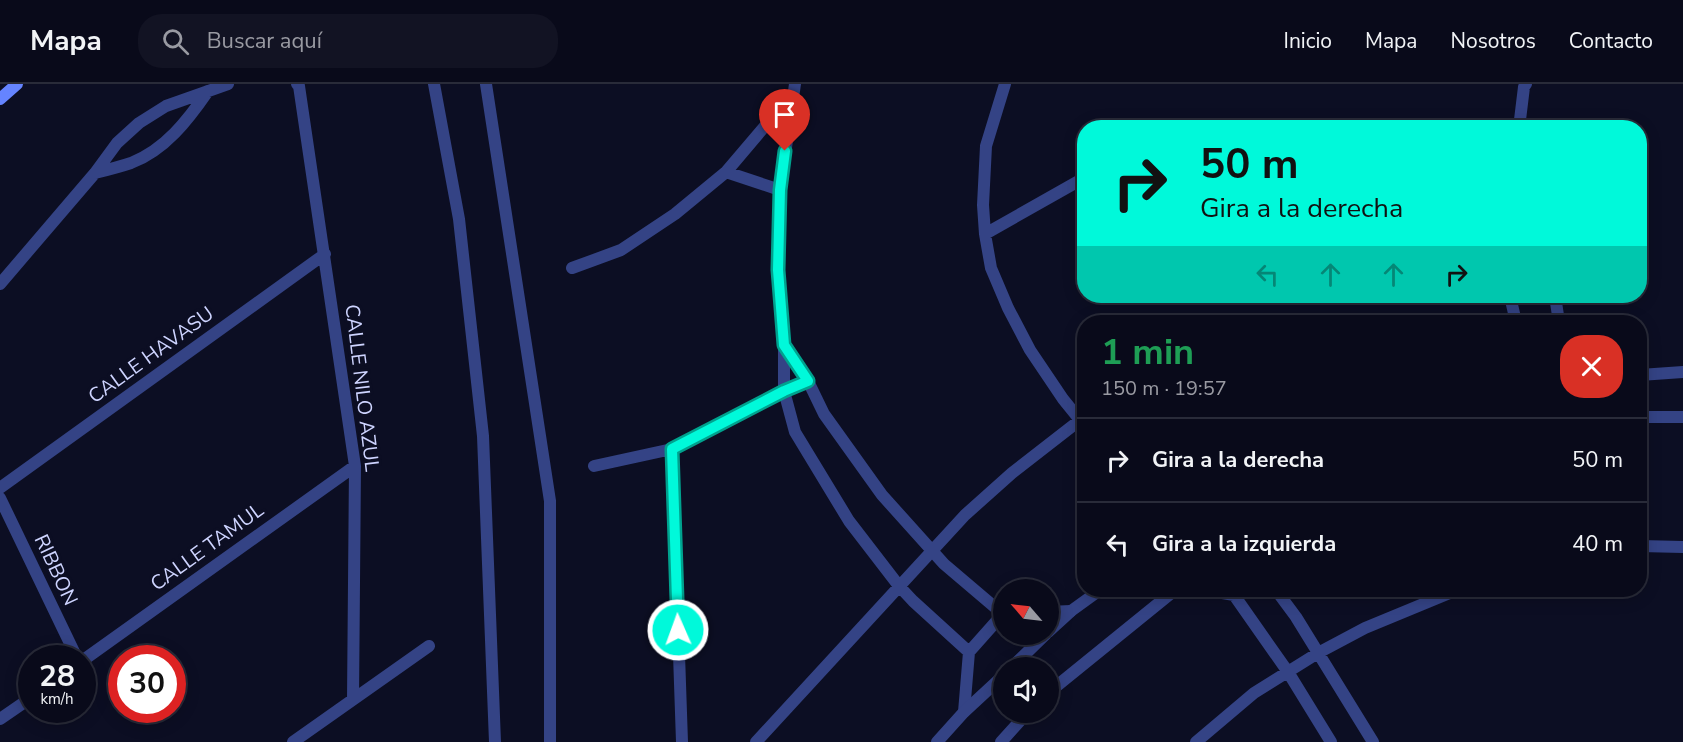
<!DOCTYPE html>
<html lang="es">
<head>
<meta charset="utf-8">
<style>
  body { margin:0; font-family:"Nunito Sans",sans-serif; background:#121323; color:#f1f3f6; height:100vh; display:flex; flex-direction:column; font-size:22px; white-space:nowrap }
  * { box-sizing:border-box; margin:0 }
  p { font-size:20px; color:#999aa2 }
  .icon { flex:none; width:33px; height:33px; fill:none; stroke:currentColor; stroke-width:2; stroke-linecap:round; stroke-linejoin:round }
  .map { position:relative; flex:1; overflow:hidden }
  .drawer { position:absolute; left:1077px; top:231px; width:570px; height:282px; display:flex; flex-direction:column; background:#090a1a; border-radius:24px; box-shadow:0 3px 15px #0003,0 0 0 2px #292b39 }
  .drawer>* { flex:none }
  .banner { position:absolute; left:1077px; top:36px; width:570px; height:183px; border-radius:24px; box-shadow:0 3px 15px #0003,0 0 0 2px #292b39; background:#00f9da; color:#111; overflow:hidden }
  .needle { width:39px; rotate:298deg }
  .fabs { position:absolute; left:993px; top:495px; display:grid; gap:12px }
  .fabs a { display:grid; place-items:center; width:66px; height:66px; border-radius:50%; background:#090a1a; box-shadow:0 3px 15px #0003,0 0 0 2px #292b39; font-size:30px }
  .speed { position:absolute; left:18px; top:561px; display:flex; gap:12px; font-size:30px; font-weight:700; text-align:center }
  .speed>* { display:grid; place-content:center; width:78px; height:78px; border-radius:50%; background:#090a1a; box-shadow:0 3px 15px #0003,0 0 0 2px #292b39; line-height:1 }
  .speed small { font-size:15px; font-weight:400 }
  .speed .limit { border:9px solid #d22; background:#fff; color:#111 }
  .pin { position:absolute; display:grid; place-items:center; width:51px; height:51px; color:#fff; margin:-62px -26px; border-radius:50% 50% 50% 0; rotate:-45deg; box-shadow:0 0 6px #0007 }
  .pin .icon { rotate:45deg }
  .me { position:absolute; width:66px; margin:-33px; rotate:358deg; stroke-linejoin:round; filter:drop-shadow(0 0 4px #0008) }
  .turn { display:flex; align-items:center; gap:21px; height:126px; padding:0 24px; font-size:27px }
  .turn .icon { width:78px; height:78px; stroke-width:2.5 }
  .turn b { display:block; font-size:42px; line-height:51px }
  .lanes { display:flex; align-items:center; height:57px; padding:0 24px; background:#0003; justify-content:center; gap:30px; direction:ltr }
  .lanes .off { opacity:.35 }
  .round { display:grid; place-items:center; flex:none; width:63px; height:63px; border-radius:24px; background:#121323 }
  .head { display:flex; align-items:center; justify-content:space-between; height:102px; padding:0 24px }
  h1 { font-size:36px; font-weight:700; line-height:45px; color:#1e9e55 }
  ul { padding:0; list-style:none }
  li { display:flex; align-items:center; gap:18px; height:84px; padding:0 24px; border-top:2px solid #292b39 }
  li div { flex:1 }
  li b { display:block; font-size:22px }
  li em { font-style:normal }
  header { display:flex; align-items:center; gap:36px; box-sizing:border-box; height:84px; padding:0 30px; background:#090a1a; border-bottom:2px solid #292b39 }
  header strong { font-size:28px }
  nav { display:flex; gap:33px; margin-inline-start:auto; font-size:21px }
  .search { width:420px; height:54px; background:#121323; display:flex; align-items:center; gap:15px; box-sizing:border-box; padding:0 21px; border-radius:24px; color:#999aa2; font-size:22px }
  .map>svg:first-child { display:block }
</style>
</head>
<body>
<header>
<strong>Mapa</strong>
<div class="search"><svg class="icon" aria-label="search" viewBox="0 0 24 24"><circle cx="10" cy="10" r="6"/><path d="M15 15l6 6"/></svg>Buscar aquí</div>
<nav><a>Inicio</a><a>Mapa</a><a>Nosotros</a><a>Contacto</a></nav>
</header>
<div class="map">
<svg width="1683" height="658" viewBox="0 0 1683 658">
  <rect width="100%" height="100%" fill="#0c0e23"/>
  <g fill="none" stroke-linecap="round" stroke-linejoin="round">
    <path stroke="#344385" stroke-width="12" d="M297 0 299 2 355 382 353 615
      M434 0 459 135 483 352 495 658
      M486 0 550 417V658
      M795 0 780 106 778 186 784 261V307L795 348 849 437 899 502 913 517 969 568 964 628
      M1005 0 986 62 983 121 985 150 991 184 1008 224 1030 266 1063 315 1080 336
      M1519 44 1524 3 1526 0
      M726 88 780 106
      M95 89C107 86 119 83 131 79 165 66 188 36 208 7
      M985 150 1084 94
      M572 184 621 166 675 130 726 88 793 9
      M0 200 95 89 117 59 139 39 166 22 228 0
      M1232 212H1234
      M1510 212 1516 238
      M1555 212 1559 238
      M785 262 808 297 824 330 882 411 944 480 1004 531
      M672 365 682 658
      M594 382 672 365 784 307 808 297
      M0 404 325 170
      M0 414 77 574
      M1640 462 1683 463
      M1205 506 1234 511 1288 588 1331 658
      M1276 506 1296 533 1373 658
      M1048 528 1071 527
      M969 568 1001 532
      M82 577 355 382
      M0 635 32 613
      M293 658 429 562
      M756 658 965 431 1012 389 1084 333
      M1196 658 1254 609 1318 569 1365 544 1457 506"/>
    <path stroke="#344385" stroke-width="12" d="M1640 291 1683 288
      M1640 333H1683
      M1048 548 1071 527 1100 506
      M1011 584 1046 550
      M1048 609 1175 506
      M937 658 964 628 1004 591
      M1001 658 1028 628"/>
    <path stroke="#6584ff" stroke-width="12" d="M0 15 17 0"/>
  </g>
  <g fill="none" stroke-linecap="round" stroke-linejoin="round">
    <defs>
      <path id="route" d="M678 546 672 365 784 307 808 297 784 261 778 186 780 106 785 67"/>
    </defs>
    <use href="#route" stroke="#00a28e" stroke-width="15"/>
    <use href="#route" stroke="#00f9da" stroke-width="10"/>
  </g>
  <g text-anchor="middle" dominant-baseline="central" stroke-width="6" stroke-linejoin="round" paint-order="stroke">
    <g font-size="20" fill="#ced4ff" stroke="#0c0e23">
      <text transform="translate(151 271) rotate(-36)">CALLE HAVASU</text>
      <text transform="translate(362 304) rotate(83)">CALLE NILO AZUL</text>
      <text transform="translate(207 463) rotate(-36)">CALLE TAMUL</text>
      <text transform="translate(56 486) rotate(65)">RIBBON</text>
    </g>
  </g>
</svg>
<div class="fabs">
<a><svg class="needle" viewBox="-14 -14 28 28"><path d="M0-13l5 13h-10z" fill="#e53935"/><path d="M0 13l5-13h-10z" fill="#999aa2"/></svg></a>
<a><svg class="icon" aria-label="sound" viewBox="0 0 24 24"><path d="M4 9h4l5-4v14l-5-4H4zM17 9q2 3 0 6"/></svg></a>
</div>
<div class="speed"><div>28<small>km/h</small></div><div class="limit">30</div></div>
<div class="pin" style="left:785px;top:67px;background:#d93025"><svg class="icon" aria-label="arrive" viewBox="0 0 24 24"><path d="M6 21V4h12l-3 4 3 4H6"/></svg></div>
<svg class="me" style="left:678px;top:546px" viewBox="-20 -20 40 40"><circle r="17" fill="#00f9da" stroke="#fff" stroke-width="3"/><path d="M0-11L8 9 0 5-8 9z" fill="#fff"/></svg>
<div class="banner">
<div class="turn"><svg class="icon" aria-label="right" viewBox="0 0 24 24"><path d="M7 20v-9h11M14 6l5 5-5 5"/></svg><div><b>50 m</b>Gira a la derecha</div></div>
<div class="lanes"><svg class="icon off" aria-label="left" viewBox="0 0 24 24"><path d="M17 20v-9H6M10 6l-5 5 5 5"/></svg><svg class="icon off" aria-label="ahead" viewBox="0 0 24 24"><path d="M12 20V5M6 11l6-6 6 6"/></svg><svg class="icon off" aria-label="ahead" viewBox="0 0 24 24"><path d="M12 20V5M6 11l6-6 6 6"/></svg><svg class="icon" aria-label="right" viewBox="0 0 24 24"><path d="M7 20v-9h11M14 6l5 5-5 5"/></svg></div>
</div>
<section class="drawer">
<div class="head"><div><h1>1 min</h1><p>150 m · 19:57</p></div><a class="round" style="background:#d93025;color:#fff"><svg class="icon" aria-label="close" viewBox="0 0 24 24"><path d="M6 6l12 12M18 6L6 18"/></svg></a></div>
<ul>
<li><svg class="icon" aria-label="right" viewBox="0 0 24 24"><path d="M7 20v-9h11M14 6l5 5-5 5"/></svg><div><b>Gira a la derecha</b></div><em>50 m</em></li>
<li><svg class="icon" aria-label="left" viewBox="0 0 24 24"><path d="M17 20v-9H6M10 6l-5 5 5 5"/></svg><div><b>Gira a la izquierda</b></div><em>40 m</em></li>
</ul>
</section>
</div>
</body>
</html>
